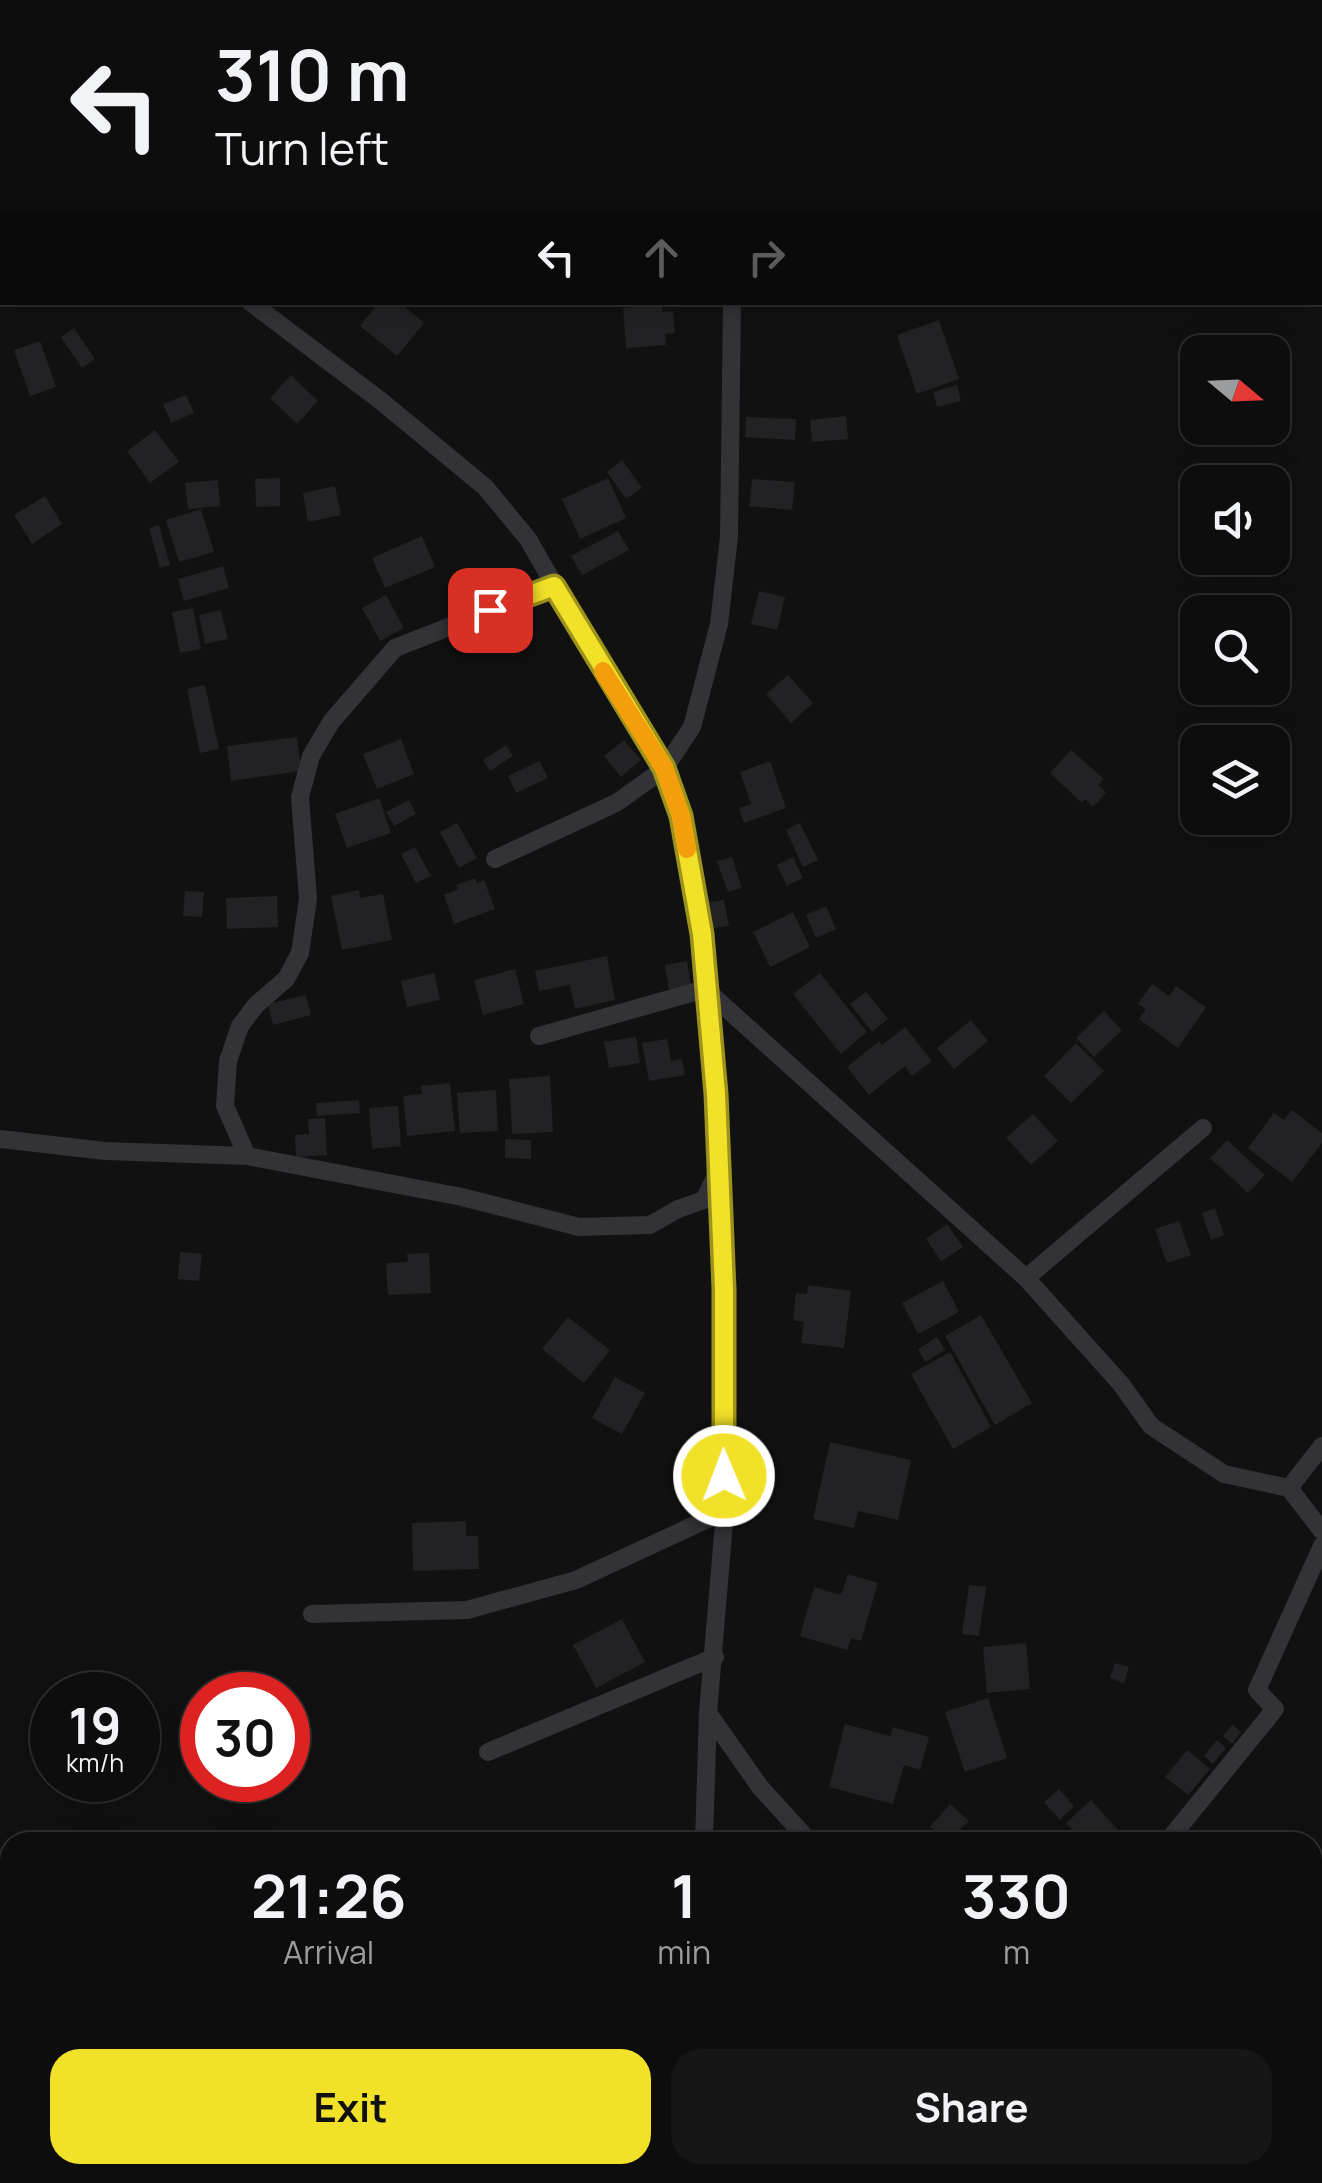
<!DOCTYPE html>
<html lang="en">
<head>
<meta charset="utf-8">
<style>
  body { margin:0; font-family:Manrope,sans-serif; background:#161617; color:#f1f3f6; height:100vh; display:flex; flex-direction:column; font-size:38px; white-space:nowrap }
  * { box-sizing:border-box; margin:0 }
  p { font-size:32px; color:#9a9c9e }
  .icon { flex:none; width:55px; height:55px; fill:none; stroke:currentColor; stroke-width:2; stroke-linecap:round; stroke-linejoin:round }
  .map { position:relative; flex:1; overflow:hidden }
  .side { position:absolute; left:0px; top:1832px; width:1322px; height:352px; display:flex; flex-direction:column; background:#0d0d0e; border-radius:30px 30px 0 0; box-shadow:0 5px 25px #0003,0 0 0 2px #2d2d2e }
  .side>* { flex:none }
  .top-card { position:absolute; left:0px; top:0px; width:1322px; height:305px; box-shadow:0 5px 25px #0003,0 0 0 2px #2d2d2e; background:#0d0d0e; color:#f1f3f6; overflow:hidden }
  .needle { width:65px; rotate:109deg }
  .controls { position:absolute; left:1180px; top:335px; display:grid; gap:20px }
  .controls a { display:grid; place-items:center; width:110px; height:110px; border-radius:20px; background:#0d0d0e; box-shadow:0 5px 25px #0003,0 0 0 2px #2d2d2e; font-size:50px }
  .speed { position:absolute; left:30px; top:1672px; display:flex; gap:20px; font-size:50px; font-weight:700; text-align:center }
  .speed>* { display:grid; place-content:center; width:130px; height:130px; border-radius:50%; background:#0d0d0e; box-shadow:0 5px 25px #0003,0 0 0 2px #2d2d2e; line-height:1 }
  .speed small { font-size:25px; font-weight:400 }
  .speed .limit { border:15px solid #d22; background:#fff; color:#111 }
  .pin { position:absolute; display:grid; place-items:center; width:85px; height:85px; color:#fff; margin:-42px; border-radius:20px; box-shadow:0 5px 15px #0006 }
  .me { position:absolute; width:110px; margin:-55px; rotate:359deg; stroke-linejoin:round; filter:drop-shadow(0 0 8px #0008) }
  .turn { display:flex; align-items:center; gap:35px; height:210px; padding:0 50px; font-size:45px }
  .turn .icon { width:130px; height:130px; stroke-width:2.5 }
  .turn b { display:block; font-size:70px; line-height:85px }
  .lanes { display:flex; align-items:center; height:95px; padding:0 50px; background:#0003; justify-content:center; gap:50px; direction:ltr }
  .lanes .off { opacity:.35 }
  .eta { display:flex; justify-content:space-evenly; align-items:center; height:170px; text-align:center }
  .eta b { font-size:60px; font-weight:700; line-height:70px }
  .button { display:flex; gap:20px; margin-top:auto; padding:20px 50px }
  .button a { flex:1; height:115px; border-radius:30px; background:#f2e129; color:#111; font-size:40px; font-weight:700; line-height:115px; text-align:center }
  .button a+a { background:#161617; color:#f1f3f6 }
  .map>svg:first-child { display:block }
</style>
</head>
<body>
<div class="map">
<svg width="1322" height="2183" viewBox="0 0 1322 2183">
  <rect width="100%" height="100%" fill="#111112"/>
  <path fill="#222124" d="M379 302H399L424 323 397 356 360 326Z
    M662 304 663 312 673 311 675 333 665 334 666 345 626 348 623 308Z
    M939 320 959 379 917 394 897 335Z
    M74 328 95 359 82 368 61 337Z
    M40 341 56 387 30 396 14 350Z
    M291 375 318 401 297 424 270 398Z
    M957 385 961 401 937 407 933 392Z
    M186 395 194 413 171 423 163 404Z
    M846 416 848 439 812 442 810 420Z
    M746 417 796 419 795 440 745 437Z
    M155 430 179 462 150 483 127 451Z
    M622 460 642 488 626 499 607 472Z
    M280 478V506L256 507 255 479Z
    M608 478 626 518 580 539 562 499Z
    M752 479 795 482 792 510 749 506Z
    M218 480 220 506 188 509 185 483Z
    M335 486 341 515 308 522 303 493Z
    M45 496 62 524 32 544 14 515Z
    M201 509 214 552 179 562 166 520Z
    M159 525 170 565 160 568 149 528Z
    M618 531 629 550 582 575 571 556Z
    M422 536 435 567 385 588 372 558Z
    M223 566 229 588 184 601 178 579Z
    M759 591 785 597 777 630 751 624Z
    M386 595 404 628 380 641 362 608Z
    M193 608 201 649 180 653 172 612Z
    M221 610 228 639 205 644 199 615Z
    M788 675 813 703 791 723 766 694Z
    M205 685 219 749 200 753 187 689Z
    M297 737 301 771 231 781 227 746Z
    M401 739 414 774 377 789 363 754Z
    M624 740 641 760 621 777 604 756Z
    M506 745 513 756 490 771 483 760Z
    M1071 750 1104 779 1098 785 1106 793 1093 807 1085 799 1082 803 1050 773Z
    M539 761 548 778 516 793 508 776Z
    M770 761 786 808 744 823 739 808 751 804 740 772Z
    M379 798 391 833 347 848 335 814Z
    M409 800 416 814 394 826 386 812Z
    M457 823 477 858 459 868 440 832Z
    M800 823 818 860 803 867 786 830Z
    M415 847 431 876 416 883 401 854Z
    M732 857 742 888 728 892 717 861Z
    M793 857 803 878 787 886 777 865Z
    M475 878 477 883 484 880 495 909 454 924 444 895 458 889 456 885Z
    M359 890 360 898 383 894 392 940 342 950 331 896Z
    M185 891 204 892 202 917 183 916Z
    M277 896 278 927 227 929 226 898Z
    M724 900 729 926 713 928 709 902Z
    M826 906 836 929 816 938 806 915Z
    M793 912 810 947 770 967 753 932Z
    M607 956 615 1000 575 1009 570 985 539 991 535 971Z
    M687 961 691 987 669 990 665 965Z
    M515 969 524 1004 483 1015 474 980Z
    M434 973 440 1000 407 1007 401 981Z
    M820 973 867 1032 841 1054 793 994Z
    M1152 984 1169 996 1176 986 1206 1007 1178 1048 1139 1019 1146 1009 1138 1004Z
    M866 992 888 1019 872 1032 850 1004Z
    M306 995 311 1015 273 1025 268 1004Z
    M1104 1011 1122 1030 1094 1057 1076 1038Z
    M971 1020 988 1041 954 1069 937 1048Z
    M905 1027 932 1061 912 1076 905 1066 869 1095 847 1067 879 1041 882 1045Z
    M636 1037 640 1063 609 1068 604 1042Z
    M667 1039 671 1061 682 1059 685 1075 649 1081 642 1043Z
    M1076 1043 1104 1071 1071 1103 1044 1076Z
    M550 1076 553 1132 512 1134 509 1079Z
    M450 1083 455 1131 407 1136 403 1096 422 1094 421 1086Z
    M496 1090 498 1131 460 1133 457 1093Z
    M359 1100 360 1113 317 1116 316 1103Z
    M398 1106 401 1146 372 1149 369 1108Z
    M1292 1110 1322 1133V1143L1292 1182 1248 1148 1274 1113 1284 1120Z
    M1033 1114 1058 1141 1031 1165 1006 1138Z
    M325 1118 327 1155 296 1157 295 1135 309 1134 308 1119Z
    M505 1139 531 1140V1159L505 1158Z
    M1227 1140 1265 1175 1248 1193 1210 1158Z
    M1215 1208 1224 1235 1211 1240 1202 1213Z
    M1179 1221 1191 1255 1167 1263 1155 1229Z
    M947 1224 963 1247 941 1261 926 1239Z
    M180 1252 202 1254 199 1281 178 1279Z
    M429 1253 431 1293 388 1295 386 1263 408 1262 407 1254Z
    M943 1281 959 1312 918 1334 902 1303Z
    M808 1285 851 1291 844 1348 801 1343 804 1322 793 1320 796 1293 807 1294Z
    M981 1315 1032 1403 995 1425 945 1336Z
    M568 1317 610 1350 584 1383 542 1349Z
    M937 1337 945 1350 925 1362 918 1349Z
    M950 1352 991 1427 953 1449 911 1374Z
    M615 1377 645 1393 622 1434 592 1418Z
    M830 1442 911 1460 898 1520 858 1511 854 1528 813 1519Z
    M466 1521V1536H478L479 1569 413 1571 412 1523Z
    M848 1574 878 1583 861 1641 851 1638 847 1650 800 1636 814 1587 841 1595Z
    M969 1585 986 1587 979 1636 962 1634Z
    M622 1619 645 1662 596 1688 573 1645Z
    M1026 1643 1030 1689 987 1693 983 1647Z
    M1115 1663 1129 1667 1124 1683 1110 1678Z
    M988 1698 1007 1758 965 1772 945 1712Z
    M845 1724 890 1736 893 1727 929 1737 920 1770 904 1765 893 1804 829 1787Z
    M1232 1725 1241 1732 1232 1744 1223 1736Z
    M1217 1740 1226 1748 1213 1764 1204 1756Z
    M1187 1750 1210 1769 1188 1795 1165 1777Z
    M1059 1789 1074 1806 1060 1820 1044 1802Z
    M1091 1800 1129 1842H1084L1066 1823Z
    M950 1804 969 1821 947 1842 930 1827Z
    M1315 1984 1322 1991V2056L1312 2064V1986Z
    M435 2175H459V2183H435Z
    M524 2175H565V2183H524Z
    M633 2175H677L676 2183H633Z
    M693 2175H736L737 2183H694Z
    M1027 2175H1067L1073 2183H1033Z
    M1127 2175H1153L1142 2183H1116Z"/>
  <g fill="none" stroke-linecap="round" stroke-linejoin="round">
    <path stroke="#323237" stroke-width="18" d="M1006 0 1010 2
      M434 2 435 0
      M750 2V0
      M1152 2 1154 0
      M0 106 2 108
      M250 302 381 401 485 487 528 539 609 680 664 769 681 816 702 934 716 1094 724 1289 725 1511 708 1713 704 1842
      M495 859 616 803 664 769 692 727 719 624 729 537 732 302
      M539 1036 705 989 1026 1278 1121 1384 1151 1426 1224 1474 1289 1488 1322 1531
      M0 1139 105 1151 247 1156 462 1197 579 1227 650 1225 678 1209 704 1200 716 1176
      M247 1156 225 1106 228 1061 240 1026 256 1005 286 979 300 953 308 899 300 797 311 756 331 722 395 648 554 586
      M1026 1278 1203 1128
      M1289 1488 1322 1446
      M312 1614 467 1610 576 1580 725 1511
      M708 1713 760 1787 810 1842
      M488 1752 715 1657
      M1167 1842 1275 1709 1257 1690 1322 1546
      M1270 2175 1281 2183
      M596 2183 599 2175"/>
  </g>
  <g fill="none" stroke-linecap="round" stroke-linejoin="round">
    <defs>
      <path id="route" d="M490 610 554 586 664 768 681 816 702 934 716 1094 724 1289V1476"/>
    </defs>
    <use href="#route" stroke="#9d921b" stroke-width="25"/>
    <use href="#route" stroke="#f2e129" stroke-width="18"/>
    <path stroke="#f59e0b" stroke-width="18" d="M603 671 664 768 681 816 687 849"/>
  </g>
</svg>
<div class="controls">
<a><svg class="needle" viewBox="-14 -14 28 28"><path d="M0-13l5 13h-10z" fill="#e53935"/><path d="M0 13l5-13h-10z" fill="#9a9c9e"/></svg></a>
<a><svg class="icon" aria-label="sound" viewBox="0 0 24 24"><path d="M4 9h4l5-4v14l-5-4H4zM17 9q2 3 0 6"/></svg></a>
<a><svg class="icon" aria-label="search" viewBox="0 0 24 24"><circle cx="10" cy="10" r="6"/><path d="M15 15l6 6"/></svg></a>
<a><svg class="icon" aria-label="layers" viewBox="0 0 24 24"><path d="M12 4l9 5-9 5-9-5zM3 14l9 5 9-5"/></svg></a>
</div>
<div class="speed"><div>19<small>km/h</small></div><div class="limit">30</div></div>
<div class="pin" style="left:490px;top:610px;background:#d93025"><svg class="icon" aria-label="arrive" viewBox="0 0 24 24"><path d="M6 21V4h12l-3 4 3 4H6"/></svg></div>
<svg class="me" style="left:724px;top:1476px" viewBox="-20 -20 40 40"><circle r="17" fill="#f2e129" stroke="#fff" stroke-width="3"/><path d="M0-11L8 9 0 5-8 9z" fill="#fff"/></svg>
<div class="top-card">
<div class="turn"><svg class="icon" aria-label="left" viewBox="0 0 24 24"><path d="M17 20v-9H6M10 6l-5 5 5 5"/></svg><div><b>310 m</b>Turn left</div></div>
<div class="lanes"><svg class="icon" aria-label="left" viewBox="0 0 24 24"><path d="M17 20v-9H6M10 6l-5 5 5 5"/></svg><svg class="icon off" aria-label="ahead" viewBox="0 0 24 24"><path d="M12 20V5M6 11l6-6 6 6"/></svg><svg class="icon off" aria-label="right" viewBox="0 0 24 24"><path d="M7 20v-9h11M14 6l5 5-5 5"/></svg></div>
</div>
<section class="side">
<div class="eta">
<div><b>21:26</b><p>Arrival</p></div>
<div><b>1</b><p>min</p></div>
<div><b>330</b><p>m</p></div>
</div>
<div class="button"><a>Exit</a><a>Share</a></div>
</section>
</div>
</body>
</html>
